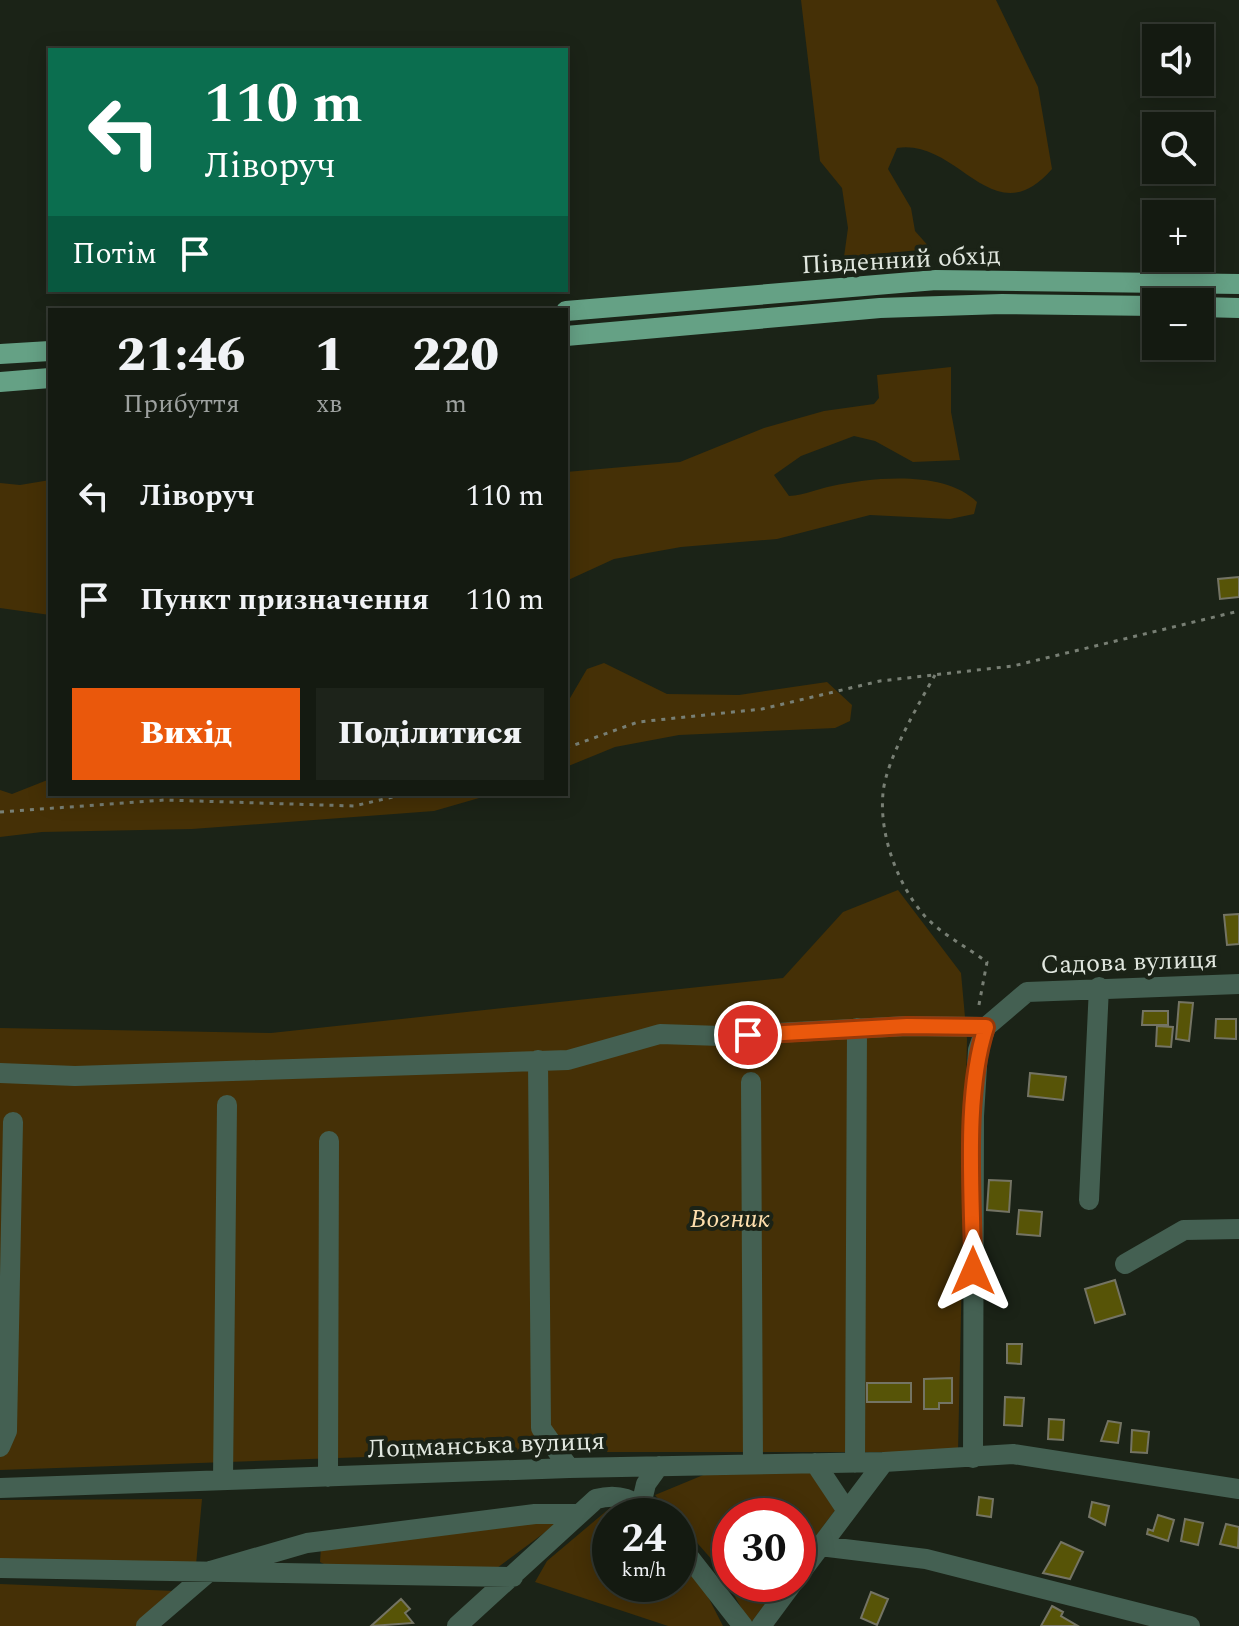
<!DOCTYPE html>
<html lang="uk">
<head>
<meta charset="utf-8">
<style>
  body { margin:0; font-family:Spectral,serif; background:#1d231a; color:#f1f3f6; height:100vh; display:flex; flex-direction:column; font-size:30px; white-space:nowrap }
  * { box-sizing:border-box; margin:0 }
  p { font-size:26px; color:#9da19f }
  .icon { flex:none; width:44px; height:44px; fill:none; stroke:currentColor; stroke-width:2; stroke-linecap:round; stroke-linejoin:round }
  .map { position:relative; flex:1; overflow:hidden }
  .side { position:absolute; left:48px; top:308px; width:520px; height:488px; display:flex; flex-direction:column; background:#141a11; border-radius:0px; box-shadow:0 4px 20px #0003,0 0 0 2px #333831 }
  .side>* { flex:none }
  .guide { position:absolute; left:48px; top:48px; width:520px; height:244px; border-radius:0px; box-shadow:0 4px 20px #0003,0 0 0 2px #333831; background:#0b6e4f; color:#fff; overflow:hidden }
  .controls { position:absolute; left:1142px; top:24px; display:grid; gap:16px }
  .controls a { display:grid; place-items:center; width:72px; height:72px; border-radius:0px; background:#141a11; box-shadow:0 4px 20px #0003,0 0 0 2px #333831; font-size:40px }
  .speed { position:absolute; left:592px; top:1498px; display:flex; gap:16px; font-size:40px; font-weight:700; text-align:center }
  .speed>* { display:grid; place-content:center; width:104px; height:104px; border-radius:50%; background:#141a11; box-shadow:0 4px 20px #0003,0 0 0 2px #333831; line-height:1 }
  .speed small { font-size:20px; font-weight:400 }
  .speed .limit { border:12px solid #d22; background:#fff; color:#111 }
  .pin { position:absolute; display:grid; place-items:center; width:68px; height:68px; color:#fff; margin:-34px; border:4px solid #fff; border-radius:50%; box-shadow:0 2px 8px #0007 }
  .me { position:absolute; width:88px; margin:-44px; rotate:0deg; stroke-linejoin:round; filter:drop-shadow(0 0 6px #0008) }
  .turn { display:flex; align-items:center; gap:28px; height:168px; padding:0 24px; font-size:36px }
  .turn .icon { width:104px; height:104px; stroke-width:2.5 }
  .turn b { display:block; font-size:56px; line-height:68px }
  .then { display:flex; align-items:center; height:76px; padding:0 24px; background:#0003; gap:16px; font-size:30px }
  .eta { display:flex; justify-content:space-evenly; align-items:center; height:136px; text-align:center }
  .eta b { font-size:48px; font-weight:800; line-height:56px }
  .action { display:flex; gap:16px; margin-top:auto; padding:16px 24px }
  .action a { flex:1; height:92px; border-radius:0px; background:#ea580c; color:#fff; font-size:32px; font-weight:800; line-height:92px; text-align:center }
  .action a+a { background:#1d231a; color:#f1f3f6 }
  ul { padding:0; list-style:none }
  li { display:flex; align-items:center; gap:24px; height:104px; padding:0 24px }
  li div { flex:1 }
  li b { display:block; font-size:30px }
  li em { font-style:normal }
  .map>svg:first-child { display:block }
</style>
</head>
<body>
<div class="map">
<svg width="1239" height="1626" viewBox="0 0 1239 1626">
  <rect width="100%" height="100%" fill="#1b2317"/>
  <path fill="#453006" d="M801 0H996L1038 87 1052 169C993 237 959 138 897 148L888 169 911 208 915 231 931 249 844 257 848 228 842 188 820 161Z
    M951 367V412L960 460 913 462 875 441 854 436 801 456 774 475 789 496C805 495 817 489 832 486 874 477 945 470 977 502L974 514 950 519 870 515 777 539 681 547 614 559 566 581V472L680 462 764 428 824 411 874 404 879 398 877 375Z
    M50 480V615L0 608V483L20 485Z
    M604 663 667 694 739 695 827 682 852 705 850 721 835 728 679 735 615 747 566 767V705L587 669Z
    M50 779V794H493L434 811 192 829 42 832 0 837V790L12 794Z
    M898 890 961 973 967 1039 958 1452H505L0 1470V1028L271 1033 783 978 843 912Z
    M808 1469 836 1509 798 1560V1516H730V1584H780L750 1624 720 1569 678 1521V1516H673L655 1495 713 1471Z
    M202 1499 196 1565 0 1567V1500Z
    M617 1502 633 1516H610V1584H678V1557L705 1591 723 1626H668L535 1582 547 1561Z
    M563 1519 497 1568H332L320 1562 321 1547Z
    M0 1584 175 1591 136 1626H0Z"/>
  <path fill="#575407" stroke="#747464" stroke-width="2" d="M1239 577V597L1220 599 1218 579Z
    M1239 914V944L1227 945 1224 915Z
    M1179 1002 1193 1003 1189 1041 1176 1039Z
    M1143 1011H1168V1025H1142Z
    M1216 1019H1236V1039L1215 1038Z
    M1157 1026 1173 1027 1171 1047 1156 1046Z
    M1030 1073 1066 1077 1063 1100 1028 1096Z
    M989 1180 1011 1181 1009 1212 987 1210Z
    M1019 1210 1042 1212 1040 1236 1017 1234Z
    M1115 1280 1125 1314 1095 1323 1085 1289Z
    M1007 1344H1022L1021 1364 1007 1363Z
    M952 1378V1403H939V1409H924V1379Z
    M867 1383H911V1402H867Z
    M1005 1397 1024 1398 1022 1426 1004 1425Z
    M1049 1419 1064 1420 1063 1440 1048 1439Z
    M1108 1421 1121 1423 1118 1443 1101 1441Z
    M1132 1430 1149 1432 1147 1453 1131 1452Z
    M979 1497 993 1499 991 1517 977 1515Z
    M1092 1502 1109 1506 1105 1525 1089 1517Z
    M1158 1515 1174 1520 1168 1541 1147 1534 1148 1529 1153 1531Z
    M1185 1519 1203 1523 1198 1545 1181 1541Z
    M1226 1524 1239 1527 1238 1548 1220 1544Z
    M1061 1542 1083 1552 1070 1579 1043 1573Z
    M871 1592 888 1599 877 1625 861 1618Z
    M401 1599 410 1609 405 1613 413 1623 371 1626Z
    M1052 1606 1063 1612 1061 1616 1078 1626H1041Z"/>
  <g fill="none" stroke-linecap="round" stroke-linejoin="round">
    <path stroke="#787f74" stroke-width="3" stroke-dasharray="4 6" stroke-linecap="butt" d="M935 675C918 705 886 760 883 793 879 834 897 883 923 914 939 933 967 947 987 962L978 1010
      M566 748 638 722 762 709 880 681 1013 666 1239 611
      M0 812 165 800 354 806 406 794"/>
    <path stroke="#446052" stroke-width="20" d="M986 1027 1027 992 1239 984
      M538 1060 541 1428 569 1468
      M0 1073 75 1076 568 1060 660 1034 721 1036 907 1026 986 1027
      M751 1082 753 1464
      M1089 1200 1099 987
      M1125 1264 1184 1230 1239 1229
      M0 1447 7 1431 13 1122
      M973 1458 974 1116 978 1050 986 1027
      M815 1463 847 1511
      M855 1463 857 1028
      M328 1477 329 1141
      M223 1480 227 1105
      M0 1488 569 1468 884 1462 1013 1454 1239 1489
      M641 1505 646 1484 659 1466
      M678 1543 743 1626
      M820 1546 926 1559 1190 1626
      M0 1568 513 1577
      M798 1576 884 1462
      M146 1626 210 1571 307 1543 535 1514H576
      M457 1626 596 1499C619 1493 634 1499 651 1516
      M761 1626 792 1584"/>
    <path stroke="#65a185" stroke-width="20" d="M1200 307 1239 308
      M566 311 936 280 1239 284
      M566 336 880 308 1002 304 1156 306
      M0 354 50 351
      M0 382 50 378"/>
  </g>
  <g fill="none" stroke-linecap="round" stroke-linejoin="round">
    <defs>
      <path id="route" d="M748 1035 907 1026 986 1027C963 1098 973 1196 973 1271"/>
    </defs>
    <use href="#route" stroke="#983908" stroke-width="20"/>
    <use href="#route" stroke="#ea580c" stroke-width="14"/>
  </g>
  <g text-anchor="middle" dominant-baseline="central" stroke-width="8" stroke-linejoin="round" paint-order="stroke">
    <g font-size="26" fill="#e1e7df" stroke="#1b2317">
      <text transform="translate(901 260) rotate(-3)">Південний обхід</text>
      <text transform="translate(1129 962) rotate(-2)">Садова вулиця</text>
      <text transform="translate(486 1445) rotate(-2)">Лоцманська вулиця</text>
    </g>
    <g font-size="26" font-style="italic" fill="#fcdead" stroke="#1b2317">
      <text x="730" y="1219">Вогник</text>
    </g>
  </g>
</svg>
<div class="controls">
<a><svg class="icon" aria-label="sound" viewBox="0 0 24 24"><path d="M4 9h4l5-4v14l-5-4H4zM17 9q2 3 0 6"/></svg></a>
<a><svg class="icon" aria-label="search" viewBox="0 0 24 24"><circle cx="10" cy="10" r="6"/><path d="M15 15l6 6"/></svg></a>
<a>+</a>
<a>−</a>
</div>
<div class="speed"><div>24<small>km/h</small></div><div class="limit">30</div></div>
<div class="pin" style="left:748px;top:1035px;background:#d93025"><svg class="icon" aria-label="arrive" viewBox="0 0 24 24"><path d="M6 21V4h12l-3 4 3 4H6"/></svg></div>
<svg class="me" style="left:973px;top:1271px" viewBox="-20 -20 40 40"><path d="M0-17L14 15 0 8-14 15z" fill="#ea580c" stroke="#fff" stroke-width="4"/></svg>
<div class="guide">
<div class="turn"><svg class="icon" aria-label="left" viewBox="0 0 24 24"><path d="M17 20v-9H6M10 6l-5 5 5 5"/></svg><div><b>110 m</b>Ліворуч</div></div>
<div class="then">Потім<svg class="icon" aria-label="arrive" viewBox="0 0 24 24"><path d="M6 21V4h12l-3 4 3 4H6"/></svg></div>
</div>
<section class="side">
<div class="eta">
<div><b>21:46</b><p>Прибуття</p></div>
<div><b>1</b><p>хв</p></div>
<div><b>220</b><p>m</p></div>
</div>
<ul>
<li><svg class="icon" aria-label="left" viewBox="0 0 24 24"><path d="M17 20v-9H6M10 6l-5 5 5 5"/></svg><div><b>Ліворуч</b></div><em>110 m</em></li>
<li><svg class="icon" aria-label="arrive" viewBox="0 0 24 24"><path d="M6 21V4h12l-3 4 3 4H6"/></svg><div><b>Пункт призначення</b></div><em>110 m</em></li>
</ul>
<div class="action"><a>Вихід</a><a>Поділитися</a></div>
</section>
</div>
</body>
</html>
